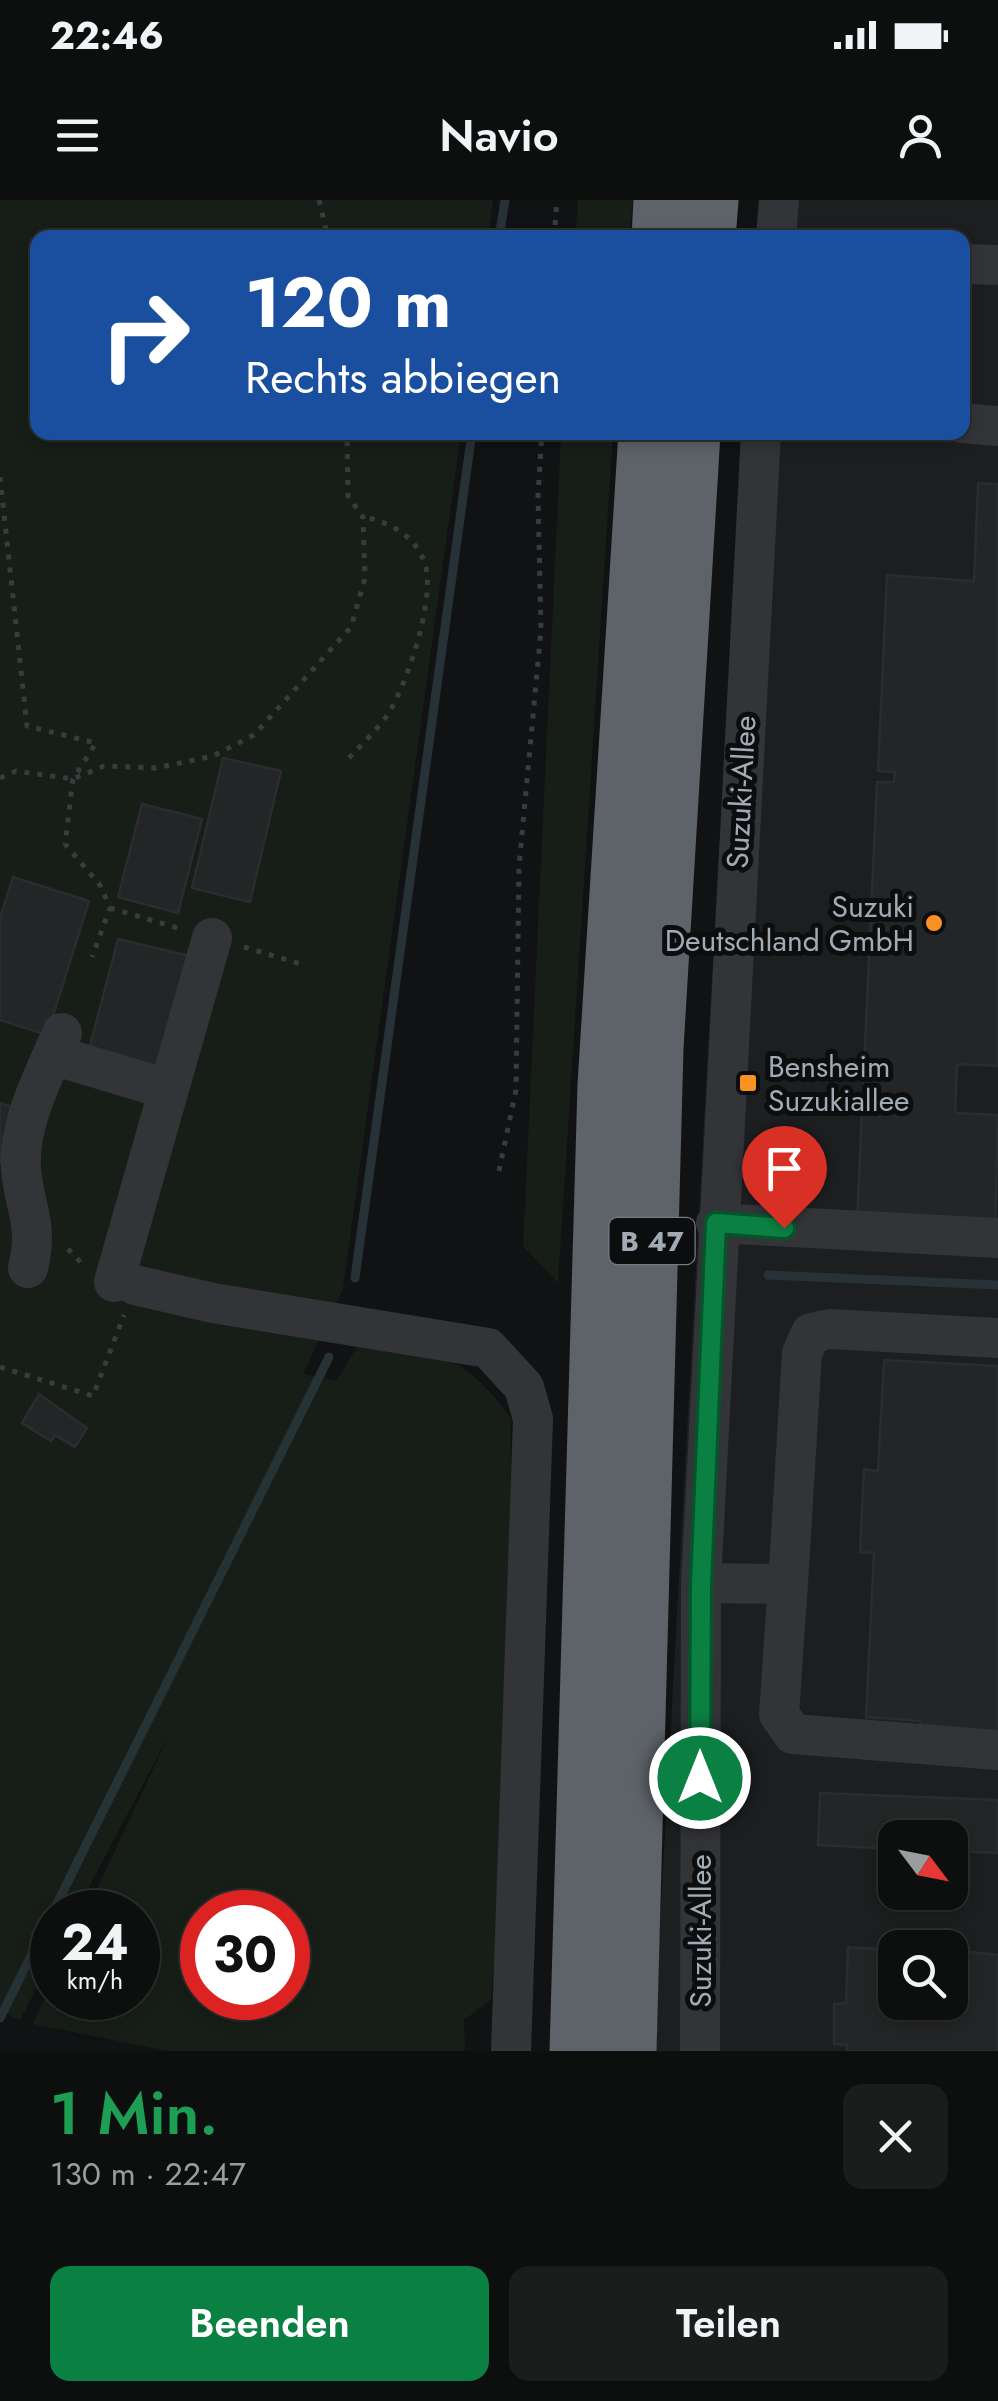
<!DOCTYPE html>
<html lang="de">
<head>
<meta charset="utf-8">
<style>
  body { margin:0; font-family:Jost,sans-serif; background:#1b1c1c; color:#f1f3f6; height:100vh; display:flex; flex-direction:column; font-size:38px; white-space:nowrap }
  * { box-sizing:border-box; margin:0 }
  p { font-size:32px; color:#9a9c9e }
  .icon { flex:none; width:55px; height:55px; fill:none; stroke:currentColor; stroke-width:2; stroke-linecap:round; stroke-linejoin:round }
  .map { position:relative; height:1851px; overflow:hidden }
  .details { display:flex; flex-direction:column; background:#0d0e0e; flex:1 }
  .details>* { flex:none }
  .hud { position:absolute; left:30px; top:30px; width:940px; height:210px; border-radius:20px; box-shadow:0 5px 15px #0003,0 0 0 2px #2d2e2e; background:#1a4fa0; color:#fff; overflow:hidden }
  .needle { width:65px; rotate:122deg }
  .buttons { position:absolute; left:878px; top:1620px; display:grid; gap:20px }
  .buttons a { display:grid; place-items:center; width:90px; height:90px; border-radius:20px; background:#0d0e0e; box-shadow:0 5px 15px #0003,0 0 0 2px #2d2e2e; font-size:50px }
  .speed { position:absolute; left:30px; top:1690px; display:flex; gap:20px; font-size:50px; font-weight:700; text-align:center }
  .speed>* { display:grid; place-content:center; width:130px; height:130px; border-radius:50%; background:#0d0e0e; box-shadow:0 5px 15px #0003,0 0 0 2px #2d2e2e; line-height:1 }
  .speed small { font-size:25px; font-weight:400 }
  .speed .limit { border:15px solid #d22; background:#fff; color:#111 }
  .pin { position:absolute; display:grid; place-items:center; width:85px; height:85px; color:#fff; margin:-102px -42px; border-radius:50% 50% 50% 0; rotate:-45deg; box-shadow:0 0 10px #0007 }
  .pin .icon { rotate:45deg }
  .me { position:absolute; width:110px; margin:-55px; rotate:0deg; stroke-linejoin:round; filter:drop-shadow(0 0 8px #0008) }
  .turn { display:flex; align-items:center; gap:35px; height:210px; padding:0 50px; font-size:45px }
  .turn .icon { width:130px; height:130px; stroke-width:2.5 }
  .turn b { display:block; font-size:70px; line-height:85px }
  .round { display:grid; place-items:center; flex:none; width:105px; height:105px; border-radius:20px; background:#1b1c1c }
  .summary { display:flex; align-items:center; justify-content:space-between; height:170px; padding:0 50px }
  h1 { font-size:60px; font-weight:600; line-height:75px; color:#1e9e55 }
  .primary-button { display:flex; gap:20px; margin-top:auto; padding:20px 50px }
  .primary-button a { flex:1; height:115px; border-radius:20px; background:#0b8043; color:#fff; font-size:40px; font-weight:600; line-height:115px; text-align:center }
  .primary-button a+a { background:#1b1c1c; color:#f1f3f6 }
  .status { display:flex; justify-content:space-between; align-items:center; height:70px; padding:0 50px; background:#0d0e0e; direction:ltr }
  .status svg { height:28px; fill:currentColor }
  header { display:flex; justify-content:space-between; align-items:center; height:130px; padding:0 50px; background:#0d0e0e; font-size:45px; font-weight:600 }
  .map>svg:first-child { display:block }
</style>
</head>
<body>
<div class="status"><b>22:46</b><svg viewBox="0 0 49 12"><path d="M0 12V9h3v3zM5 12V6h3v6zM10 12V3h3v9zM15 12V0h3v12zM26 1h20v11H26zM47 4h2v5h-2z"/></svg></div>
<header><svg class="icon" aria-label="menu" viewBox="0 0 24 24"><path d="M4 6h16M4 12h16M4 18h16"/></svg>Navio<svg class="icon" aria-label="person" viewBox="0 0 24 24"><circle cx="12" cy="8" r="4"/><path d="M4 21q1-7 8-7t8 7"/></svg></header>
<div class="map">
<svg width="998" height="1851" viewBox="0 0 998 1851">
  <rect width="100%" height="100%" fill="#111213"/>
  <path fill="#1d1e20" fill-rule="evenodd" d="M764 0H998V1851H653L718 667 748 233 962 232V38L761 37ZM895 1638H950V1692H895ZM895 1748H950V1802H895Z"/>
  <path fill="#171e17" fill-rule="evenodd" d="M0 0H493L488 37 38 38V232L461 233 343 1089 303 1174 336 1181 359 1144C440 1156 458 1148 511 1218L509 1585 491 1800 464 1820 465 1851H168L33 1824 52 1782V1798H138V1712H86L170 1533 76 1712H52V1758L20 1820 0 1811ZM202 1712H288V1798H202Z
    M578 0H633L629 37H575Z
    M561 233H613L558 1083 523 1046Z"/>
  <g fill="none" stroke-linecap="round" stroke-linejoin="round">
    <path stroke="#273237" stroke-width="9" d="M499 38 505 0
      M768 1075 998 1085
      M355 1078 472 232
      M0 1818 329 1157"/>
  </g>
  <path fill="#242527" stroke="#2b2c2f" stroke-width="2.5" d="M978 283 998 284V866L957 864 955 913 998 915 995 1027 857 1021 877 582H894L895 572 878 571 887 375 974 381Z
    M223 558 281 571 250 702 192 688Z
    M142 604 202 619 178 713 118 697Z
    M13 677 89 701 47 835 0 820V718Z
    M118 739 194 757 166 871 89 850Z
    M0 903 19 909 0 964Z
    M884 1160 998 1166V1538L920 1534V1521L866 1517 874 1353 860 1352 864 1269 878 1271Z
    M39 1194 87 1228 75 1247 55 1235 51 1241 22 1223Z
    M820 1593 998 1600V1653L950 1651V1638H895V1649L818 1645Z
    M848 1747 895 1750V1802H950L952 1750 998 1755V1851H847V1845L834 1844V1804L846 1803Z"/>
  <g fill="none" stroke-linecap="round" stroke-linejoin="round">
    <path stroke="#383b3f" stroke-width="5" stroke-dasharray="5 8" stroke-linecap="butt" d="M319 0 328 38
      M554 38 557 0
      M0 277 27 526 96 543 73 579 65 644 100 685 110 708 92 757
      M349 558C361 545 375 532 386 517 406 488 434 404 426 368 419 338 391 322 364 317
      M0 578 16 571 73 579 104 566 156 568 213 556 254 535 351 427 365 378 363 317 348 296 347 232
      M110 708 181 729
      M244 747 304 765
      M499 971 516 890 519 666 541 430 538 295 542 232
      M68 1049 84 1066
      M0 1167 93 1196 124 1115"/>
    <path stroke="#323438" stroke-width="40" d="M776 38 779 0
      M962 64 998 65
      M962 223 998 226
      M53 855 157 886 166 900
      M716 1023 998 1038
      M28 1068C39 1022 24 1010 21 968 18 922 45 874 62 833
      M114 1082 212 738
      M135 1085 213 1103 488 1148 524 1187 533 1219 511 1851
      M701 1383 788 1384 779 1514 793 1534 998 1550
      M788 1384 802 1153 811 1133 830 1129 998 1138
      M700 1851 701 1383 761 232"/>
    <path stroke="#5e6369" stroke-width="55" d="M659 38 661 0
      M708 38 711 0
      M577 1851 605 885 646 232
      M629 1851 656 848 693 232"/>
  </g>
  <g fill="none" stroke-linecap="round" stroke-linejoin="round">
    <defs>
      <path id="route" d="M700 1578 701 1384 716 1023 784 1028"/>
    </defs>
    <use href="#route" stroke="#07532c" stroke-width="25"/>
    <use href="#route" stroke="#0b8043" stroke-width="18"/>
  </g>
  <g fill="#fa9223" stroke="#0c0d0e" stroke-width="4">
    <circle cx="934" cy="723" r="10"/>
    <rect x="738" y="873" width="20" height="20" rx="5"/>
  </g>
  <g text-anchor="middle" dominant-baseline="central" stroke-width="10" stroke-linejoin="round" paint-order="stroke">
    <rect fill="#0c0d0e" stroke="#757b82" stroke-width="2.5" x="609.5" y="1018" width="85" height="46" rx="8"/>
    <g font-size="28" font-weight="bold" fill="#a2aab4">
      <text x="652" y="1041">B 47</text>
    </g>
    <g font-size="30" fill="#a2aab4" stroke="#0c0d0e">
      <text transform="translate(741 592) rotate(-87)">Suzuki-Allee</text>
      <text transform="translate(700 1731) rotate(-90)">Suzuki-Allee</text>
    </g>
    <g font-size="30" fill="#a2aab4" stroke="#0c0d0e" text-anchor="end">
      <text x="914" y="706">Suzuki<tspan x="914" dy="34">Deutschland GmbH</tspan></text>
      <text x="768" y="866" text-anchor="start">Bensheim<tspan x="768" dy="34">Suzukiallee</tspan></text>
    </g>
  </g>
</svg>
<div class="buttons">
<a><svg class="needle" viewBox="-14 -14 28 28"><path d="M0-13l5 13h-10z" fill="#e53935"/><path d="M0 13l5-13h-10z" fill="#9a9c9e"/></svg></a>
<a><svg class="icon" aria-label="search" viewBox="0 0 24 24"><circle cx="10" cy="10" r="6"/><path d="M15 15l6 6"/></svg></a>
</div>
<div class="speed"><div>24<small>km/h</small></div><div class="limit">30</div></div>
<div class="pin" style="left:784px;top:1028px;background:#d93025"><svg class="icon" aria-label="arrive" viewBox="0 0 24 24"><path d="M6 21V4h12l-3 4 3 4H6"/></svg></div>
<svg class="me" style="left:700px;top:1578px" viewBox="-20 -20 40 40"><circle r="17" fill="#0b8043" stroke="#fff" stroke-width="3"/><path d="M0-11L8 9 0 5-8 9z" fill="#fff"/></svg>
<div class="hud">
<div class="turn"><svg class="icon" aria-label="right" viewBox="0 0 24 24"><path d="M7 20v-9h11M14 6l5 5-5 5"/></svg><div><b>120 m</b>Rechts abbiegen</div></div>
</div>
</div>
<section class="details">
<div class="summary"><div><h1>1 Min.</h1><p>130 m · 22:47</p></div><a class="round"><svg class="icon" aria-label="close" viewBox="0 0 24 24"><path d="M6 6l12 12M18 6L6 18"/></svg></a></div>
<div class="primary-button"><a>Beenden</a><a>Teilen</a></div>
</section>
</body>
</html>
